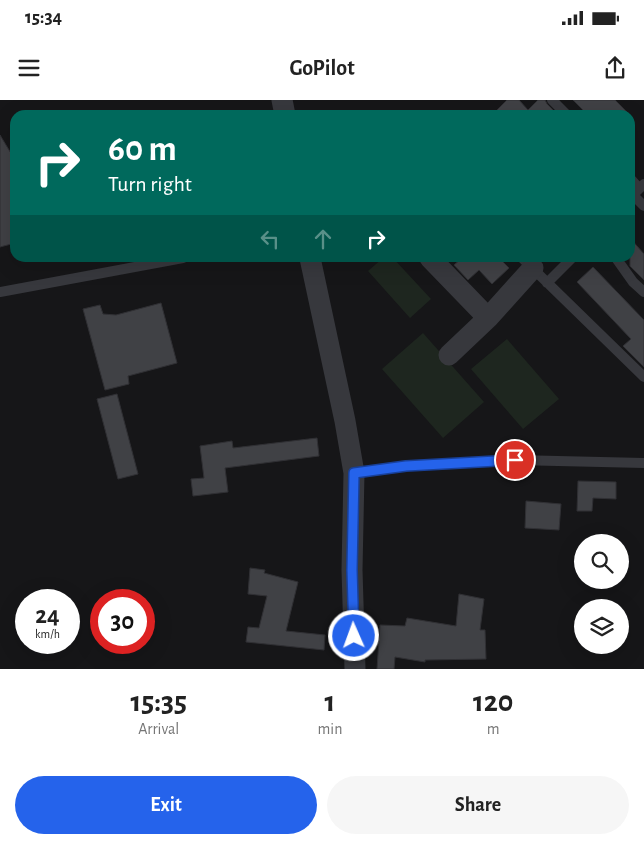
<!DOCTYPE html>
<html lang="en">
<head>
<meta charset="utf-8">
<style>
  body { margin:0; font-family:"Alegreya Sans",sans-serif; background:#f6f6f6; color:#222; height:100vh; display:flex; flex-direction:column; font-size:19px; white-space:nowrap }
  * { box-sizing:border-box; margin:0 }
  p { font-size:16px; color:#767676 }
  .icon { flex:none; width:28px; height:28px; fill:none; stroke:currentColor; stroke-width:2; stroke-linecap:round; stroke-linejoin:round }
  .map { position:relative; height:569px; overflow:hidden }
  .details { display:flex; flex-direction:column; background:#fff; flex:1 }
  .details>* { flex:none }
  .guide { position:absolute; left:10px; top:10px; width:625px; height:152px; border-radius:15px; box-shadow:0 5px 20px #0002; background:#00695c; color:#fff; overflow:hidden }
  .fabs { position:absolute; left:574px; top:434px; display:grid; gap:10px }
  .fabs a { display:grid; place-items:center; width:55px; height:55px; border-radius:50%; background:#fff; box-shadow:0 5px 20px #0002; font-size:25px }
  .speed { position:absolute; left:15px; top:489px; display:flex; gap:10px; font-size:25px; font-weight:700; text-align:center }
  .speed>* { display:grid; place-content:center; width:65px; height:65px; border-radius:50%; background:#fff; box-shadow:0 5px 20px #0002; line-height:1 }
  .speed small { font-size:12px; font-weight:400 }
  .speed .limit { border:8px solid #d22; background:#fff; color:#111 }
  .pin { position:absolute; display:grid; place-items:center; width:42px; height:42px; color:#fff; margin:-21px; border:2px solid #fff; border-radius:50%; box-shadow:0 1px 5px #0007 }
  .me { position:absolute; width:55px; margin:-28px; rotate:358deg; stroke-linejoin:round; filter:drop-shadow(0 0 4px #0008) }
  .turn { display:flex; align-items:center; gap:18px; height:105px; padding:0 15px; font-size:22px }
  .turn .icon { width:65px; height:65px; stroke-width:2.5 }
  .turn b { display:block; font-size:35px; line-height:42px }
  .lanes { display:flex; align-items:center; height:48px; padding:0 15px; background:#0003; justify-content:center; gap:25px; direction:ltr }
  .lanes .off { opacity:.35 }
  .eta { display:flex; justify-content:space-evenly; align-items:center; height:85px; text-align:center }
  .eta b { font-size:30px; font-weight:600; line-height:35px }
  .button { display:flex; gap:10px; margin-top:auto; padding:10px 15px }
  .button a { flex:1; height:58px; border-radius:30px; background:#2563eb; color:#fff; font-size:20px; font-weight:600; line-height:58px; text-align:center }
  .button a+a { background:#f6f6f6; color:#222 }
  .status { display:flex; justify-content:space-between; align-items:center; height:35px; padding:0 25px; background:#fff; direction:ltr }
  .status svg { height:14px; fill:currentColor }
  header { display:flex; justify-content:space-between; align-items:center; height:65px; padding:0 15px; background:#fff; font-size:22px; font-weight:600 }
  .map>svg:first-child { display:block }
</style>
</head>
<body>
<div class="status"><b>15:34</b><svg viewBox="0 0 49 12"><path d="M0 12V9h3v3zM5 12V6h3v6zM10 12V3h3v9zM15 12V0h3v12zM26 1h20v11H26zM47 4h2v5h-2z"/></svg></div>
<header><svg class="icon" aria-label="menu" viewBox="0 0 24 24"><path d="M4 6h16M4 12h16M4 18h16"/></svg>GoPilot<svg class="icon" aria-label="share" viewBox="0 0 24 24"><path d="M12 15V3M7 8l5-5 5 5M5 13v7h14v-7"/></svg></header>
<div class="map">
<svg width="644" height="569" viewBox="0 0 644 569">
  <rect width="100%" height="100%" fill="#161618"/>
  <path fill="#1e261f" d="M383 158H393L431 199 410 218 368 171Z
    M423 233 484 302 443 338 382 269Z
    M507 239 559 299 523 329 471 269Z"/>
  <path fill="#404145" stroke="#303034" d="M507 0H519L528 10 538 0H545L547 4 554 11 550 15H492Z
    M573 0H615L630 15H588Z
    M0 35 15 60V143L0 147Z
    M630 138 644 154V180L630 166Z
    M462 158H499L509 168 492 184 479 170 468 180 454 165Z
    M593 167 644 220V267L623 246 631 239 577 182Z
    M161 203 177 263 128 276 129 284 105 290 83 209 100 205 103 214 116 215Z
    M117 294 138 374 118 379 97 299Z
    M317 338 319 356 225 368 228 392 193 396 191 379 204 378 200 346 232 341 233 348Z
    M578 381 616 382V399L593 398 592 411H577Z
    M526 401 561 404 559 430 525 428Z
    M250 468 265 470 264 473 298 482 286 531 325 535 324 550 246 542 248 527 259 528 267 496 248 494Z
    M459 494 484 499 480 530H485L486 559 425 560V562L395 557 394 569H377L380 525 405 526 407 518 456 526Z"/>
  <g fill="none" stroke-linecap="round" stroke-linejoin="round">
    <path stroke="#37383d" stroke-width="10" d="M552 0 567 15
      M630 78 639 88
      M633 95 644 106
      M630 98 644 84
      M522 158 644 277
      M616 158 633 182 644 192
      M547 183 572 158
      M0 192 183 158
      M354 373 405 366 515 360 644 363"/>
    <path stroke="#37383d" stroke-width="21" d="M282 0 285 15
      M310 158 345 321 354 373 352 470 355 569
      M430 158 488 218
      M449 255 488 218 533 168"/>
  </g>
  <g fill="none" stroke-linecap="round" stroke-linejoin="round">
    <defs>
      <path id="route" d="M354 536 352 470 354 373 406 366 515 360"/>
    </defs>
    <use href="#route" stroke="#184099" stroke-width="12"/>
    <use href="#route" stroke="#2563eb" stroke-width="9"/>
  </g>
</svg>
<div class="fabs">
<a><svg class="icon" aria-label="search" viewBox="0 0 24 24"><circle cx="10" cy="10" r="6"/><path d="M15 15l6 6"/></svg></a>
<a><svg class="icon" aria-label="layers" viewBox="0 0 24 24"><path d="M12 4l9 5-9 5-9-5zM3 14l9 5 9-5"/></svg></a>
</div>
<div class="speed"><div>24<small>km/h</small></div><div class="limit">30</div></div>
<div class="pin" style="left:515px;top:360px;background:#d93025"><svg class="icon" aria-label="arrive" viewBox="0 0 24 24"><path d="M6 21V4h12l-3 4 3 4H6"/></svg></div>
<svg class="me" style="left:354px;top:536px" viewBox="-20 -20 40 40"><circle r="17" fill="#2563eb" stroke="#fff" stroke-width="3"/><path d="M0-11L8 9 0 5-8 9z" fill="#fff"/></svg>
<div class="guide">
<div class="turn"><svg class="icon" aria-label="right" viewBox="0 0 24 24"><path d="M7 20v-9h11M14 6l5 5-5 5"/></svg><div><b>60 m</b>Turn right</div></div>
<div class="lanes"><svg class="icon off" aria-label="left" viewBox="0 0 24 24"><path d="M17 20v-9H6M10 6l-5 5 5 5"/></svg><svg class="icon off" aria-label="ahead" viewBox="0 0 24 24"><path d="M12 20V5M6 11l6-6 6 6"/></svg><svg class="icon" aria-label="right" viewBox="0 0 24 24"><path d="M7 20v-9h11M14 6l5 5-5 5"/></svg></div>
</div>
</div>
<section class="details">
<div class="eta">
<div><b>15:35</b><p>Arrival</p></div>
<div><b>1</b><p>min</p></div>
<div><b>120</b><p>m</p></div>
</div>
<div class="button"><a>Exit</a><a>Share</a></div>
</section>
</body>
</html>
